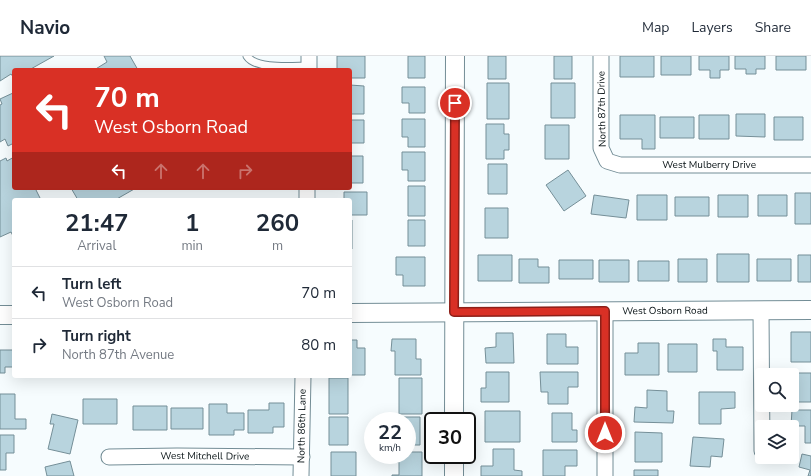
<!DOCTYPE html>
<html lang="en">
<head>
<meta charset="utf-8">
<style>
  body { margin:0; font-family:"Nunito Sans",sans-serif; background:#f2f2f3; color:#1f2937; height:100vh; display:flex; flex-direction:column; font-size:15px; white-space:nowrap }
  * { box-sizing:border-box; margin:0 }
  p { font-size:13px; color:#747a83 }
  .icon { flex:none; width:22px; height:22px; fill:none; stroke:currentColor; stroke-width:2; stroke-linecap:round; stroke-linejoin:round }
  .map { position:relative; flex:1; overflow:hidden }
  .panel { position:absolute; left:12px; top:142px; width:340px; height:180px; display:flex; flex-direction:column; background:#fff; border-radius:4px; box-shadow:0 4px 16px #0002 }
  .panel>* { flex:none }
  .hud { position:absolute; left:12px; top:12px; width:340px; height:122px; border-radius:4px; box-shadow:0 4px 16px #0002; background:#d93025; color:#fff; overflow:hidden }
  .fabs { position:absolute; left:755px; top:312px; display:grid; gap:8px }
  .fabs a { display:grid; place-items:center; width:44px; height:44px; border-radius:4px; background:#fff; box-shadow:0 4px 16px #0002; font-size:20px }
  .speed { position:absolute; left:364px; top:356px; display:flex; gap:8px; font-size:20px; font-weight:700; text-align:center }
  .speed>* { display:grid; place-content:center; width:52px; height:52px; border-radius:50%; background:#fff; box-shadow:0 4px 16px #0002; line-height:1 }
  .speed small { font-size:10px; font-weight:400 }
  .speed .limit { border:2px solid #111; border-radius:6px; background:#fff; color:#111 }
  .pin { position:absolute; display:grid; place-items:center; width:34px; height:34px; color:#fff; margin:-17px; border:2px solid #fff; border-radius:50%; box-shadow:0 1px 4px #0007 }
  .me { position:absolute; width:44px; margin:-22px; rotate:0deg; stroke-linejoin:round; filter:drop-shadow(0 0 3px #0008) }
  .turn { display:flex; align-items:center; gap:14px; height:84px; padding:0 16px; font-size:18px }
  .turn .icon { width:52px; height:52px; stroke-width:2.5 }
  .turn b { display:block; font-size:28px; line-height:34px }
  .lanes { display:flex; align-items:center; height:38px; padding:0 16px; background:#0003; justify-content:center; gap:20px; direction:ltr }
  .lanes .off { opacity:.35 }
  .eta { display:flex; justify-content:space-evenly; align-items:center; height:68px; text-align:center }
  .eta b { font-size:24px; font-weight:700; line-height:28px }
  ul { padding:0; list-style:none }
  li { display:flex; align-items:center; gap:12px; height:52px; padding:0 16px; border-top:1px solid #e0e1e3 }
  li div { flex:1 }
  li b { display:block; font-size:15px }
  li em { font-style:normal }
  header { display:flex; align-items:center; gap:24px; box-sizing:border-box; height:56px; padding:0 20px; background:#fff; border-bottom:1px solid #e0e1e3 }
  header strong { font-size:19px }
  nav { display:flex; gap:22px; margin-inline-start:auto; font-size:14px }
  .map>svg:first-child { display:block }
</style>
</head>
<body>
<header>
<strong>Navio</strong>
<nav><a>Map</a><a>Layers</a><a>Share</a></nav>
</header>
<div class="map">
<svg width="811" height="420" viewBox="0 0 811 420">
  <rect width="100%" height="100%" fill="#f6fcfe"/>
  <path fill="#b8d4de" stroke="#758f98" d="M0 0H54L29 14H14V22L11 18 0 25Z
    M104 0H130L138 14H94L107 6Z
    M337 0H365V22H350V14H337Z
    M408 0H425V22H408Z
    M488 0H506V23H488Z
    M554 0H572V23H554Z
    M620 0H654V21H620Z
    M661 0H691V19H661Z
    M699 0H729V14H720V22H710V14H699Z
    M735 0H765V13H756V18H746V13H735Z
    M776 0H806V14H776Z
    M487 27H509V63H487Z
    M551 27H575V62H551Z
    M350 29 364 30V58H350Z
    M402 31H425V57H409V47H402Z
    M13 37 14 38V87L8 90 5 83 0 86V49L2 48 0 43Z
    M736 58H765V81L736 80Z
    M620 59H655V93H642V83H620Z
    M699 59H729V83H699Z
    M660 61H694V82H660Z
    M774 61H803V84H774Z
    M402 63H425V91H408V81H402Z
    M350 64H364V87H350Z
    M486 68H504V78H509V94H504V103H486Z
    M545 69H569V103H545Z
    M402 96H425V125H408V114H402Z
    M350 100H363V127H350Z
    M14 101V132H35L41 144H14V182L11 176 0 181V105L6 102 7 105Z
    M488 108H507V138H488Z
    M568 114 586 140 564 155 546 129Z
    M408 130H425V160H408Z
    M71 132H136L115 144H78Z
    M344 136H367V159H350V144H344Z
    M795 137H811V168H795Z
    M594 139 629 144 626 162 591 158Z
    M637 139H667V164H637Z
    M718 139H748V161H718Z
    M758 139H787V160H758Z
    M675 141H709V160H675Z
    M485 152H508V182H485Z
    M350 164H352V193H350Z
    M408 164H425V190H408Z
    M717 198H749V226H717Z
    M478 199H512V225H478Z
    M798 199H811V226H798Z
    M396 201H425V230H403V219H396Z
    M519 203H538V211H549V227H519Z
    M678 203H707V226H678Z
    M757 203H791V225H757Z
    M559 204H593V223H559Z
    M599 204H629V226H599Z
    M638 205H669V225H638Z
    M791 276H811V306H791Z
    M496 277H513L514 307H486L485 292 496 291Z
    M547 278H566V291H578V308H547Z
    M392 283H416V303H421V319H395V295H391Z
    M713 283H726V291H743V314H717V295H713Z
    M350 284H357V292H365V319H350Z
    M638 287H659V319H625V297H638Z
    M668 288H697V316H668Z
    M0 294H14V311H5V317H0Z
    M486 316H509V346H481V332H486Z
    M540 316H578V331H568V348H548V336H541Z
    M793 317H811V346H793Z
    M329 322H348V358H329Z
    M399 322H422V358H399Z
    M647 334 667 335V355H674L673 367 634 366 635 351 647 352Z
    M699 336H735V352L721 353V368H699Z
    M0 338H15V363H26V373H0Z
    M83 343H117V368H83Z
    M269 347H284V371H273V377H248V354H269Z
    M209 348H227V357H244V374H234V379H209Z
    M133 350H167V374H133Z
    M171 352H203V373H171Z
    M792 354H811V387H805V370H791Z
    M485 355H520V386H485Z
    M552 357H572V374H577V386H552Z
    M52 358 78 364 70 398 48 393 54 368H50Z
    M329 361H348V389H329Z
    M397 361H420V389H407V365H397Z
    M635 376 662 377V406H635Z
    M0 379H14V397H6V414H0Z
    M693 381 724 383 722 401 711 400 710 411 690 410Z
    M493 393H514V414L522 415V420H481V410H493Z
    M543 394H577V410H565V420H543Z
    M331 396H356V420H331Z
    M407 396H422V420H392V419H399V406H393V399H407Z
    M802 398 811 400V420H808L810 414 799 411Z
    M70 405 74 420H47L45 411Z
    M634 414H658V420H634Z"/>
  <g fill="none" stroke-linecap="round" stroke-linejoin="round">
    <defs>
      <path id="service" d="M247 0C256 14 293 10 309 10"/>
      <g id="minor">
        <path id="s1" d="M601 0V92L607 105 620 109H811"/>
        <path d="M309 14V0"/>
        <path d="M307 144V132"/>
        <path d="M761 254 762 395"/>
        <path d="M605 255V420"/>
        <path id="s2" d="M109 401 177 400 302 401"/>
        <path id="s3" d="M301 420 303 320"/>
      </g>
      <g id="tertiary">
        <path id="s4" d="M350 257 811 254"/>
        <path d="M0 259H14"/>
        <path d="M454 365 455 0"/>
        <path d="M454 420V399"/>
      </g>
    </defs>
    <use href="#service" stroke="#738d96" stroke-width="9"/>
    <use href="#minor" stroke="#738d96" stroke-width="17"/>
    <use href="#tertiary" stroke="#738d96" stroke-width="20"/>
    <use href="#service" stroke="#fff" stroke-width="7"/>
    <use href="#minor" stroke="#fff" stroke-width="15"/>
    <use href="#tertiary" stroke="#fff" stroke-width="18"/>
  </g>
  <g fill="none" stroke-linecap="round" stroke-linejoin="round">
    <defs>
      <path id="route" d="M455 47 454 256 605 255V377"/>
    </defs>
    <use href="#route" stroke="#8d1f18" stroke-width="10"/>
    <use href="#route" stroke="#d93025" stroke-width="7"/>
  </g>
  <g text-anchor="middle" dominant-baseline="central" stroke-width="3.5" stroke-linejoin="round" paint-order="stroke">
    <g font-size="10" fill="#081215" stroke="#fff">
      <text transform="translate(602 53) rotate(-91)">North 87th Drive</text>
      <text stroke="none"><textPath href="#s1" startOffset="209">West Mulberry Drive</textPath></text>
      <text stroke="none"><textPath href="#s4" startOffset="315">West Osborn Road</textPath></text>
      <text stroke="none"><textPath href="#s3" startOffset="50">North 86th Lane</textPath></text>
      <text stroke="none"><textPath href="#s2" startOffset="96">West Mitchell Drive</textPath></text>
    </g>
  </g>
</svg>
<div class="fabs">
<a><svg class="icon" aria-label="search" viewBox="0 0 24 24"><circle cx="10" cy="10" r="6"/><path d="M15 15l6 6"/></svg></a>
<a><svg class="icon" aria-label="layers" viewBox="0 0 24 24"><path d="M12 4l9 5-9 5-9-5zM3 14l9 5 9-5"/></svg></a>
</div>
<div class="speed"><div>22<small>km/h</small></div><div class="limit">30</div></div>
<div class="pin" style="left:455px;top:47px;background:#d93025"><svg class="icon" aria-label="arrive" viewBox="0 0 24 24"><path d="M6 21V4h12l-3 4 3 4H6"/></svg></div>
<svg class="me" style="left:605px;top:377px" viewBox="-20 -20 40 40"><circle r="17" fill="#d93025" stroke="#fff" stroke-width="3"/><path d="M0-11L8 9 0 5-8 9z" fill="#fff"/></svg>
<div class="hud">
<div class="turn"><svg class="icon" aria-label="left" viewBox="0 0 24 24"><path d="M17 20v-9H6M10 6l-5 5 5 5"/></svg><div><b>70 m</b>West Osborn Road</div></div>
<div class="lanes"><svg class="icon" aria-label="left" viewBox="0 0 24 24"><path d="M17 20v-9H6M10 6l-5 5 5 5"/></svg><svg class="icon off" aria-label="ahead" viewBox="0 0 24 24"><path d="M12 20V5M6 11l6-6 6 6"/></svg><svg class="icon off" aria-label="ahead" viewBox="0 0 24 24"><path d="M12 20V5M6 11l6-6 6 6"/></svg><svg class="icon off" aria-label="right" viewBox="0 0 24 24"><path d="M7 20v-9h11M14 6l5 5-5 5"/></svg></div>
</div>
<section class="panel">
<div class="eta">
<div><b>21:47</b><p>Arrival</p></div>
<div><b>1</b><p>min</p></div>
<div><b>260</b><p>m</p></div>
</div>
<ul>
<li><svg class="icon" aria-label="left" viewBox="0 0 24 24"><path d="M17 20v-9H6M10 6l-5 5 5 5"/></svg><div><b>Turn left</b><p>West Osborn Road</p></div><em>70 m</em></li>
<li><svg class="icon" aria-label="right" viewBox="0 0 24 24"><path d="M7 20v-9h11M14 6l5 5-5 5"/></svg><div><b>Turn right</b><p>North 87th Avenue</p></div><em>80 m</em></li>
</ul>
</section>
</div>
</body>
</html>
